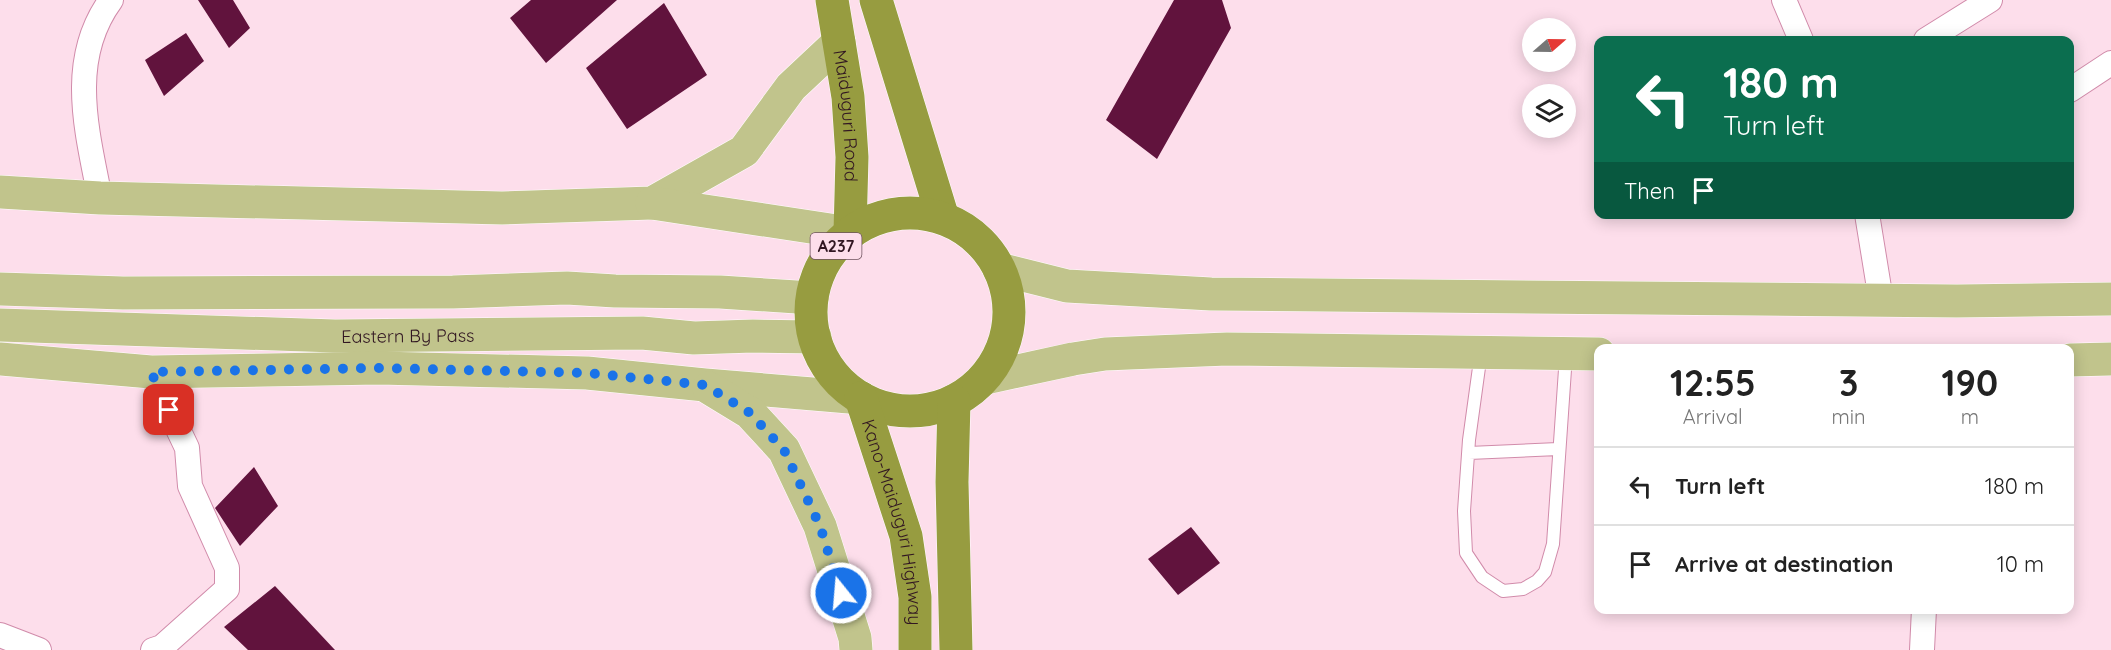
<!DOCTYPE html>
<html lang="en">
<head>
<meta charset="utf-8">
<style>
  body { margin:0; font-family:Quicksand,sans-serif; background:#f6f6f6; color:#222; height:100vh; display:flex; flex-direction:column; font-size:22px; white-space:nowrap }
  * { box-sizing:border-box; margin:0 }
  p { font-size:20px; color:#767676 }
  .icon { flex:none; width:33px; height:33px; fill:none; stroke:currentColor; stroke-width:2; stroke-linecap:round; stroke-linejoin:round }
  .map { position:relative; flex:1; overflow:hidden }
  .details { position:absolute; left:1594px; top:344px; width:480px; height:270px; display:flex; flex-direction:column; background:#fff; border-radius:12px; box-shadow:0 3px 15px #0003 }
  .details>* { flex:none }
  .hud { position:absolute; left:1594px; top:36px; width:480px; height:183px; border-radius:12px; box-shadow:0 3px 15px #0003; background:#0b6e4f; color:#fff; overflow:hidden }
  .needle { width:39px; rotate:70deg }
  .tools { position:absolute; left:1522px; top:18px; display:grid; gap:12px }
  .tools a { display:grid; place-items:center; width:54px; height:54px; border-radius:50%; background:#fff; box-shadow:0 3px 15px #0003; font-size:30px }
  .pin { position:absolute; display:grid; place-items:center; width:51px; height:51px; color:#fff; margin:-26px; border-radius:12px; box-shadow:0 3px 9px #0006 }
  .me { position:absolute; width:66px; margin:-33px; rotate:343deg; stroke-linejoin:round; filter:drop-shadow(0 0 4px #0008) }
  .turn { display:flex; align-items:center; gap:21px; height:126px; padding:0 30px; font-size:27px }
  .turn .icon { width:78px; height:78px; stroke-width:2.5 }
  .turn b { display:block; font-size:42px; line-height:51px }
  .then { display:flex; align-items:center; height:57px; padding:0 30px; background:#0003; gap:12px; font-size:22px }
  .eta { display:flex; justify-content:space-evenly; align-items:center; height:102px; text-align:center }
  .eta b { font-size:36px; font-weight:800; line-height:42px }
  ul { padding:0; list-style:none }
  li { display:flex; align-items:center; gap:18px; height:78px; padding:0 30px; border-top:2px solid #e0e0e0 }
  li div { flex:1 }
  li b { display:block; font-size:22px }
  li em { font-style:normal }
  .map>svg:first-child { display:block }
</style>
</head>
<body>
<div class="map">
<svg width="2111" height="650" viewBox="0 0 2111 650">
  <rect width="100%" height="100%" fill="#fddeeb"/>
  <path fill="#61133d" d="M198 0H233L250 28 229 48Z
    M531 0H617L546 63 510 18Z
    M1174 0H1222L1231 28 1157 159 1106 120Z
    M664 3 707 75 627 129 586 68Z
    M186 33 204 61 164 96 145 60Z
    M254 467 278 506 240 546 215 508Z
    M1191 527 1220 563 1178 595 1148 559Z
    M275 586 335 650H248L224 627Z"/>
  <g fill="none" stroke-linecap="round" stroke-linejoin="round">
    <defs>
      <path id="lane" d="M1481 353 1469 440 1464 511 1466 553 1482 577 1503 591 1523 589 1537 581 1545 572 1553 544 1566 355
        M1469 453 1558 449"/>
      <path id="street" d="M1784 0 1801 40
        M1926 40 1990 0
        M2070 90 2111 63
        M100 198C87 131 67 60 111 0
        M1867 214 1881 300
        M151 372 187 448 190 486 227 568V589L162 647 153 650
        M0 635 39 650
        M1922 650 1924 609"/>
      <g id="primary">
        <path d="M0 192 100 198 502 208 652 203 744 151 791 87 839 42"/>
        <path d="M652 203 850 233"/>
        <path d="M999 269 1067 286 1211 294 1957 301 2111 299"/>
        <path d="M0 289 123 293 453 292 567 288 615 291 720 292 812 298"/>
        <path id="s1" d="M0 325 335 336 642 333 694 338 753 336 815 337"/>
        <path d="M0 359 151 372 379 368 587 373 705 385 861 398"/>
        <path d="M2070 360 2111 359"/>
        <path d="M985 378 1073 359 1105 354 1227 349 1599 354"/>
        <path d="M709 388 750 413 784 450 820 526 855 638 856 650"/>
      </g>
      <g id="highway">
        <path id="s2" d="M832 0 848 97 852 157 850 233"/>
        <path d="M876 0 943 218"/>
        <circle cx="910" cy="312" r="99"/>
        <path id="s3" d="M861 398 906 536 915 597V650"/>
        <path d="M954 401 952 482 956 650"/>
      </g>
    </defs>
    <use href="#lane" stroke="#d18baa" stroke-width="14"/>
    <use href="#street" stroke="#d18baa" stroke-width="26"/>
    <use href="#primary" stroke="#fff" stroke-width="34"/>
    <use href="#highway" stroke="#fff" stroke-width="34"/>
    <use href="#lane" stroke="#fff" stroke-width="12"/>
    <use href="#street" stroke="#fff" stroke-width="24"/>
    <use href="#primary" stroke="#c1c48c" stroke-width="33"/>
    <use href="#highway" stroke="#979c40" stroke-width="33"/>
  </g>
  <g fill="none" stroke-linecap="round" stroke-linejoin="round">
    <path stroke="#1a73e8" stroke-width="10" stroke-dasharray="0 18" d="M169 410 151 372 379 368 587 373 705 385 750 413 784 450 820 526 841 593"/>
  </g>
  <g text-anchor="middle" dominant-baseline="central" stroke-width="6" stroke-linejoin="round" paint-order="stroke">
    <rect fill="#fddeeb" stroke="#6e525e" stroke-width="1.5" x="810.5" y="233" width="51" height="26" rx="4.5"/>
    <g font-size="16" font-weight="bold" fill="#311622">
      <text x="836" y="246">A237</text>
    </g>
    <g font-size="18" fill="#311622" stroke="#fddeeb">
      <text stroke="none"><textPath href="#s2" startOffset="117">Maiduguri Road</textPath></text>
      <text stroke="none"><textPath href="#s1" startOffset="408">Eastern By Pass</textPath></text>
      <text stroke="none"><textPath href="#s3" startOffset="129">Kano-Maiduguri Highway</textPath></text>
    </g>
  </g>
</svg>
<div class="tools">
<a><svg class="needle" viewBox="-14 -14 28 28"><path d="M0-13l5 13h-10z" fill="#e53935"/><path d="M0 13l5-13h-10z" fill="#767676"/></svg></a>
<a><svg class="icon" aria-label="layers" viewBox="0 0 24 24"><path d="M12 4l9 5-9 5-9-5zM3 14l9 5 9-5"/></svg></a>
</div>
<div class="pin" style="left:169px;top:410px;background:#d93025"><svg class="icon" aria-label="arrive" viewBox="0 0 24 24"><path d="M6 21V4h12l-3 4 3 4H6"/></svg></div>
<svg class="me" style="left:841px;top:593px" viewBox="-20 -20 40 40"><circle r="17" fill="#1a73e8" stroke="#fff" stroke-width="3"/><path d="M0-11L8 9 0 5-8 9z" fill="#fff"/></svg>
<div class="hud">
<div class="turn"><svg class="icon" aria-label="left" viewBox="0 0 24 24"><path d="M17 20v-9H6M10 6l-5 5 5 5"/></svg><div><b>180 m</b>Turn left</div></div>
<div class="then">Then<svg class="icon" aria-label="arrive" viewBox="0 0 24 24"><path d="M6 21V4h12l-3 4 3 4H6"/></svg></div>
</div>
<section class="details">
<div class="eta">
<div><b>12:55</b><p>Arrival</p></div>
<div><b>3</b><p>min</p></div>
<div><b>190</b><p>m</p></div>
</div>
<ul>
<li><svg class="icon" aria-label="left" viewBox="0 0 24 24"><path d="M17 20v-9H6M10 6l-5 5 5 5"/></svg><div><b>Turn left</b></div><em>180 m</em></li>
<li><svg class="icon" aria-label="arrive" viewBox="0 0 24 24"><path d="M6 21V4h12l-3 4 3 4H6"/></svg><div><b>Arrive at destination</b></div><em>10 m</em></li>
</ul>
</section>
</div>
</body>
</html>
